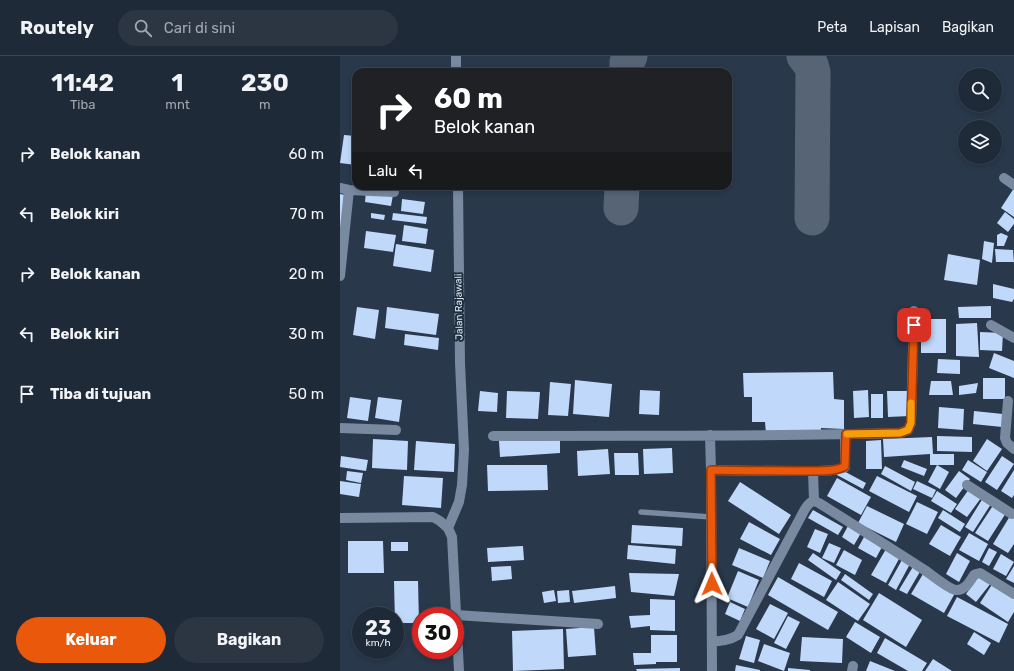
<!DOCTYPE html>
<html lang="id">
<head>
<meta charset="utf-8">
<style>
  body { margin:0; font-family:Rubik,sans-serif; background:#2c3643; color:#f1f3f6; height:100vh; display:flex; flex-direction:column; font-size:15px; white-space:nowrap }
  * { box-sizing:border-box; margin:0 }
  p { font-size:13px; color:#a1a7ae }
  .icon { flex:none; width:22px; height:22px; fill:none; stroke:currentColor; stroke-width:2; stroke-linecap:round; stroke-linejoin:round }
  .map { position:relative; flex:1; overflow:hidden }
  .details { display:flex; flex-direction:column; background:#1f2a38; width:340px }
  .details>* { flex:none }
  .hud { position:absolute; left:12px; top:12px; width:380px; height:122px; border-radius:12px; box-shadow:0 2px 6px #0003,0 0 0 1px #3c4653; background:#202124; color:#fff; overflow:hidden }
  .tools { position:absolute; left:618px; top:12px; display:grid; gap:8px }
  .tools a { display:grid; place-items:center; width:44px; height:44px; border-radius:50%; background:#1f2a38; box-shadow:0 2px 6px #0003,0 0 0 1px #3c4653; font-size:20px }
  .speed { position:absolute; left:12px; top:551px; display:flex; gap:8px; font-size:20px; font-weight:700; text-align:center }
  .speed>* { display:grid; place-content:center; width:52px; height:52px; border-radius:50%; background:#1f2a38; box-shadow:0 2px 6px #0003,0 0 0 1px #3c4653; line-height:1 }
  .speed small { font-size:10px; font-weight:400 }
  .speed .limit { border:6px solid #d22; background:#fff; color:#111 }
  .pin { position:absolute; display:grid; place-items:center; width:34px; height:34px; color:#fff; margin:-17px; border-radius:8px; box-shadow:0 2px 6px #0006 }
  .me { position:absolute; width:44px; margin:-22px; rotate:359deg; stroke-linejoin:round; filter:drop-shadow(0 0 3px #0008) }
  .turn { display:flex; align-items:center; gap:14px; height:84px; padding:0 16px; font-size:18px }
  .turn .icon { width:52px; height:52px; stroke-width:2.5 }
  .turn b { display:block; font-size:28px; line-height:34px }
  .then { display:flex; align-items:center; height:38px; padding:0 16px; background:#0003; gap:8px; font-size:15px }
  .eta { display:flex; justify-content:space-evenly; align-items:center; height:68px; text-align:center }
  .eta b { font-size:24px; font-weight:700; line-height:28px }
  .cta { display:flex; gap:8px; margin-top:auto; padding:8px 16px }
  .cta a { flex:1; height:46px; border-radius:24px; background:#ea580c; color:#fff; font-size:16px; font-weight:700; line-height:46px; text-align:center }
  .cta a+a { background:#2c3643; color:#f1f3f6 }
  ul { padding:0; list-style:none }
  li { display:flex; align-items:center; gap:12px; height:60px; padding:0 16px }
  li div { flex:1 }
  li b { display:block; font-size:15px }
  li em { font-style:normal }
  header { display:flex; align-items:center; gap:24px; box-sizing:border-box; height:56px; padding:0 20px; background:#1f2a38; border-bottom:1px solid #3c4653 }
  header strong { font-size:19px }
  nav { display:flex; gap:22px; margin-inline-start:auto; font-size:14px }
  .search { width:280px; height:36px; background:#2c3643; display:flex; align-items:center; gap:10px; box-sizing:border-box; padding:0 14px; border-radius:22px; color:#a1a7ae; font-size:15px }
  main { display:flex; flex:1; min-height:0 }
  .map>svg:first-child { display:block }
</style>
</head>
<body>
<header>
<strong>Routely</strong>
<div class="search"><svg class="icon" aria-label="search" viewBox="0 0 24 24"><circle cx="10" cy="10" r="6"/><path d="M15 15l6 6"/></svg>Cari di sini</div>
<nav><a>Peta</a><a>Lapisan</a><a>Bagikan</a></nav>
</header>
<main>
<section class="details">
<div class="eta">
<div><b>11:42</b><p>Tiba</p></div>
<div><b>1</b><p>mnt</p></div>
<div><b>230</b><p>m</p></div>
</div>
<ul>
<li><svg class="icon" aria-label="right" viewBox="0 0 24 24"><path d="M7 20v-9h11M14 6l5 5-5 5"/></svg><div><b>Belok kanan</b></div><em>60 m</em></li>
<li><svg class="icon" aria-label="left" viewBox="0 0 24 24"><path d="M17 20v-9H6M10 6l-5 5 5 5"/></svg><div><b>Belok kiri</b></div><em>70 m</em></li>
<li><svg class="icon" aria-label="right" viewBox="0 0 24 24"><path d="M7 20v-9h11M14 6l5 5-5 5"/></svg><div><b>Belok kanan</b></div><em>20 m</em></li>
<li><svg class="icon" aria-label="left" viewBox="0 0 24 24"><path d="M17 20v-9H6M10 6l-5 5 5 5"/></svg><div><b>Belok kiri</b></div><em>30 m</em></li>
<li><svg class="icon" aria-label="arrive" viewBox="0 0 24 24"><path d="M6 21V4h12l-3 4 3 4H6"/></svg><div><b>Tiba di tujuan</b></div><em>50 m</em></li>
</ul>
<div class="cta"><a>Keluar</a><a>Bagikan</a></div>
</section>
<div class="map">
<svg width="674" height="615" viewBox="0 0 674 615">
  <rect width="100%" height="100%" fill="#29384b"/>
  <g fill="none" stroke-linecap="round" stroke-linejoin="round">
    <path stroke="#576476" stroke-width="35" d="M464 0 471 9 473 16 472 162
      M287 16V6L290 0
      M281 152 282 130"/>
  </g>
  <path fill="#c0d9fa" d="M4 79 16 80V109L0 107Z
    M674 132V161L661 152Z
    M26 135 53 139 51 150 25 146Z
    M0 138 5 139 1 172H0Z
    M62 143 85 146 83 158 61 155Z
    M665 156 674 163V168L668 176 657 167Z
    M31 157 45 159 44 164 31 162Z
    M53 157 87 161 86 168 52 164Z
    M64 169 88 173 86 188 62 185Z
    M26 175 56 179 53 196 24 192Z
    M661 177 668 180 664 190H657V179Z
    M644 185 654 187 652 207 642 203Z
    M56 188 94 194 91 216 53 210Z
    M655 193 673 194 674 206H656Z
    M608 198 640 204 637 229 604 224Z
    M653 228 674 233V243L672 246 653 242Z
    M651 250V262H619L618 251Z
    M17 251 39 254 35 283 13 279Z
    M47 251 99 258 96 279 45 272Z
    M581 263H606V297H581Z
    M637 267 639 301 616 300V268Z
    M640 276 663 277 662 295 640 294Z
    M65 278 99 282 98 294 64 289Z
    M654 297 674 305V322L649 312Z
    M598 303 620 304V318L597 317Z
    M493 316 494 343 504 344V373L481 372V377L426 378 425 366H412V341H404L403 317Z
    M643 322H665V343H643Z
    M235 324 272 328 269 361 233 358Z
    M591 325H611L613 339H589Z
    M210 326 231 328 228 360 208 359Z
    M638 327 636 337 619 339V330Z
    M300 334 320 335 319 359 299 358Z
    M528 334 529 361 514 362 513 335Z
    M140 335 158 337 157 356 138 355Z
    M167 335 200 336 198 363 166 362Z
    M547 335H569L570 360 548 361Z
    M531 338H543V362H531Z
    M10 341 31 344 28 365 7 362Z
    M38 341 62 344 59 366 35 362Z
    M599 351 624 353 623 374 598 372Z
    M634 355 663 358 662 371 633 368Z
    M597 380 632 381V396L597 395Z
    M592 381 593 398H614V409H597L609 416 600 433 588 426 597 409H590V398L544 401 543 383Z
    M220 382V397L160 401 159 385Z
    M33 383 68 385 67 414 32 412Z
    M647 383 662 393 647 415 633 405Z
    M541 384 542 413H526V385Z
    M76 385 115 388 114 416 74 414Z
    M332 392 333 417 304 418 303 393Z
    M268 393 270 418 238 420 237 395Z
    M274 397H298L299 419H275Z
    M1 400 28 404 26 415 0 411Z
    M662 400 674 408 657 434 645 426Z
    M564 404 587 413 584 420 561 411Z
    M628 404 647 416 641 426 622 414Z
    M147 409H207L208 434 148 435Z
    M545 410 575 426 571 435 541 418Z
    M500 413 526 427 523 433 497 419Z
    M674 414V439L672 442 661 435Z
    M7 415 23 417 21 427 6 424Z
    M619 415 630 423 616 442 605 434Z
    M64 420 103 422 101 452 62 449Z
    M537 420 577 440 569 456 529 435Z
    M497 422 531 441 521 459 487 440Z
    M0 425 21 428 19 441 0 438Z
    M577 425 596 434 592 442 573 433Z
    M400 426 451 459 439 478 388 445Z
    M629 433 641 442 627 461 615 453Z
    M597 435 617 448 611 457 591 445Z
    M643 442 651 448 633 476 625 471Z
    M577 446 598 456 587 478 566 468Z
    M654 448 666 457 648 485 635 477Z
    M527 450 564 468 556 486 518 467Z
    M473 454 503 471 498 479 468 462Z
    M603 454 625 468 620 476 598 462Z
    M670 460 674 462V488L668 497 653 488Z
    M409 466 440 483 431 499 400 483Z
    M292 469 343 472 342 490 291 487Z
    M601 469 621 481 610 500 589 488Z
    M508 470 521 477 514 489 502 481Z
    M475 473 488 478 480 497 467 491Z
    M629 477 648 488 639 505 619 494Z
    M524 481 542 491 536 502 518 492Z
    M8 485H43L44 517H8Z
    M51 486H68V495H51Z
    M489 487 501 492 494 507 482 502Z
    M288 489 336 493 335 508 287 503Z
    M183 490 184 504 148 506 147 492Z
    M399 492 430 505 423 522 392 509Z
    M649 492 657 496 649 510 642 506Z
    M546 493 560 501 546 527 531 519Z
    M504 494 522 504 515 519 496 509Z
    M473 497 501 516 496 524 468 504Z
    M617 497 630 505 619 526 606 518Z
    M661 498 674 506 666 520 653 513Z
    M563 502 571 506 556 534 548 529Z
    M459 507 492 525 484 541 451 523Z
    M574 509 581 514 567 538 559 534Z
    M171 510 172 523 152 525 151 511Z
    M674 510V527L666 523Z
    M398 515 419 524 408 551 387 542Z
    M289 517 339 518 334 540 291 536Z
    M505 518 533 538 529 544 501 524Z
    M583 518 615 537 604 557 571 538Z
    M640 519 651 527 636 546 626 538Z
    M438 521 498 556 488 574 428 539Z
    M54 525H78L79 567H55Z
    M498 526 530 548 518 565 486 544Z
    M653 527 674 541V556L668 566 640 547Z
    M275 530 276 542 234 547 232 535Z
    M214 534 216 545 204 547 202 536Z
    M229 534 230 546 218 547 217 535Z
    M539 537 582 564 566 591 523 564Z
    M617 541 668 568 659 587 607 560Z
    M310 543 335 544V575L310 574V570L291 572 289 560 310 559Z
    M390 546 405 553 400 565 385 558Z
    M430 548 448 557 434 583 416 573Z
    M448 560 460 566 446 593 434 587Z
    M515 566 540 581 531 597 506 581Z
    M254 571 256 599 228 601 226 573Z
    M223 573 224 613 173 615 172 575Z
    M634 576 651 587 644 599 627 588Z
    M311 579H337V606H316V608L294 609 293 597H311Z
    M406 580 420 584 414 607 399 603Z
    M462 581 503 583 502 607 460 605Z
    M545 582 587 607 582 615H568L537 597Z
    M424 588 450 597 444 615 418 605Z
    M593 603 612 615H585Z
    M530 605 555 615H526Z
    M396 609 420 614V615H395Z
    M340 612V615H297L296 613Z
    M448 612 470 614V615H448Z"/>
  <g fill="none" stroke-linecap="round" stroke-linejoin="round">
    <path stroke="#7889a0" stroke-width="5.5" d="M301 456 371 461"/>
    <path stroke="#7889a0" stroke-width="10" d="M664 122 674 129
      M0 132 9 134 54 136
      M0 220 9 134
      M651 269 674 282
      M668 345 665 382 667 387 674 393
      M0 372 56 374
      M370 379 371 414 372 615
      M153 380C288 379 424 381 560 377L568 374 571 367 574 255
      M371 414C401 415 432 415 462 415 472 415 497 416 505 411V379
      M473 415 474 445
      M627 429 672 458
      M0 462 93 461 100 465 108 472
      M116 559 258 568
      M372 586C382 585 390 584 398 579L465 453C469 447 472 443 479 447 514 469 549 491 583 513 591 518 608 533 616 534 625 535 630 525 634 519L636 518 640 517 674 538
      M512 615 513 610"/>
    <path stroke="#7889a0" stroke-width="10" d="M116 0V16
      M118 130 120 307 124 394 122 429 119 446 108 472 112 481 119 615"/>
  </g>
  <g fill="none" stroke-linecap="round" stroke-linejoin="round">
    <defs>
      <path id="route" d="M372 528 371 414C402 415 434 415 465 415 475 415 497 416 505 410L506 378 560 377 568 374 571 367 574 269"/>
    </defs>
    <use href="#route" stroke="#983908" stroke-width="10"/>
    <use href="#route" stroke="#ea580c" stroke-width="7"/>
    <path stroke="#f59e0b" stroke-width="7" d="M507 378 560 377 568 374 571 367V347"/>
  </g>
  <g text-anchor="middle" dominant-baseline="central" stroke-width="4" stroke-linejoin="round" paint-order="stroke">
    <g font-size="10" fill="#dee7f4" stroke="#1f2d40">
      <text transform="translate(119 251) rotate(-91)">Jalan Rajawali</text>
    </g>
  </g>
</svg>
<div class="tools">
<a><svg class="icon" aria-label="search" viewBox="0 0 24 24"><circle cx="10" cy="10" r="6"/><path d="M15 15l6 6"/></svg></a>
<a><svg class="icon" aria-label="layers" viewBox="0 0 24 24"><path d="M12 4l9 5-9 5-9-5zM3 14l9 5 9-5"/></svg></a>
</div>
<div class="speed"><div>23<small>km/h</small></div><div class="limit">30</div></div>
<div class="pin" style="left:574px;top:269px;background:#d93025"><svg class="icon" aria-label="arrive" viewBox="0 0 24 24"><path d="M6 21V4h12l-3 4 3 4H6"/></svg></div>
<svg class="me" style="left:372px;top:528px" viewBox="-20 -20 40 40"><path d="M0-17L14 15 0 8-14 15z" fill="#ea580c" stroke="#fff" stroke-width="4"/></svg>
<div class="hud">
<div class="turn"><svg class="icon" aria-label="right" viewBox="0 0 24 24"><path d="M7 20v-9h11M14 6l5 5-5 5"/></svg><div><b>60 m</b>Belok kanan</div></div>
<div class="then">Lalu<svg class="icon" aria-label="left" viewBox="0 0 24 24"><path d="M17 20v-9H6M10 6l-5 5 5 5"/></svg></div>
</div>
</div>
</main>
</body>
</html>
